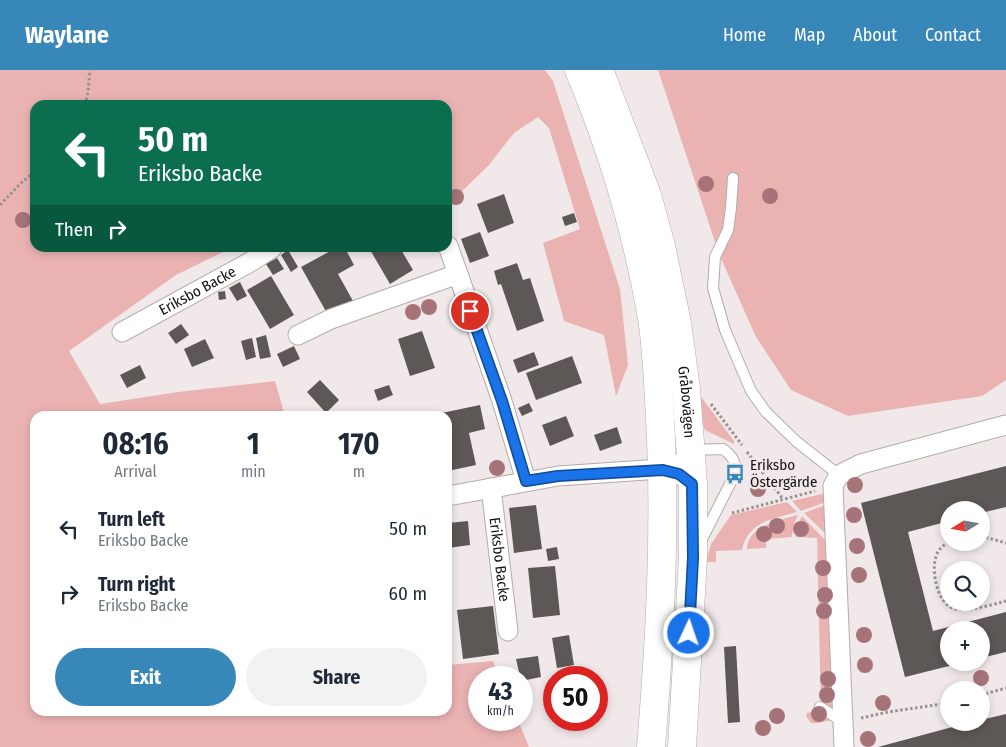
<!DOCTYPE html>
<html lang="en">
<head>
<meta charset="utf-8">
<style>
  body { margin:0; font-family:"Fira Sans Condensed",sans-serif; background:#f2f2f3; color:#1f2937; height:100vh; display:flex; flex-direction:column; font-size:19px; white-space:nowrap }
  * { box-sizing:border-box; margin:0 }
  p { font-size:16px; color:#747a83 }
  .icon { flex:none; width:28px; height:28px; fill:none; stroke:currentColor; stroke-width:2; stroke-linecap:round; stroke-linejoin:round }
  .map { position:relative; flex:1; overflow:hidden }
  .details { position:absolute; left:30px; top:341px; width:422px; height:305px; display:flex; flex-direction:column; background:#fff; border-radius:15px; box-shadow:0 2px 8px #0003 }
  .details>* { flex:none }
  .guide { position:absolute; left:30px; top:30px; width:422px; height:152px; border-radius:15px; box-shadow:0 2px 8px #0003; background:#0b6e4f; color:#fff; overflow:hidden }
  .needle { width:32px; rotate:259deg }
  .controls { position:absolute; left:940px; top:431px; display:grid; gap:10px }
  .controls a { display:grid; place-items:center; width:50px; height:50px; border-radius:50%; background:#fff; box-shadow:0 2px 8px #0003; font-size:25px }
  .speed { position:absolute; left:468px; top:596px; display:flex; gap:10px; font-size:25px; font-weight:700; text-align:center }
  .speed>* { display:grid; place-content:center; width:65px; height:65px; border-radius:50%; background:#fff; box-shadow:0 2px 8px #0003; line-height:1 }
  .speed small { font-size:12px; font-weight:400 }
  .speed .limit { border:8px solid #d22; background:#fff; color:#111 }
  .pin { position:absolute; display:grid; place-items:center; width:42px; height:42px; color:#fff; margin:-21px; border:2px solid #fff; border-radius:50%; box-shadow:0 1px 5px #0007 }
  .me { position:absolute; width:55px; margin:-28px; rotate:3deg; stroke-linejoin:round; filter:drop-shadow(0 0 4px #0008) }
  .turn { display:flex; align-items:center; gap:18px; height:105px; padding:0 25px; font-size:22px }
  .turn .icon { width:65px; height:65px; stroke-width:2.5 }
  .turn b { display:block; font-size:35px; line-height:42px }
  .then { display:flex; align-items:center; height:48px; padding:0 25px; background:#0003; gap:10px; font-size:19px }
  .eta { display:flex; justify-content:space-evenly; align-items:center; height:85px; text-align:center }
  .eta b { font-size:30px; font-weight:700; line-height:35px }
  .action { display:flex; gap:10px; margin-top:auto; padding:10px 25px }
  .action a { flex:1; height:58px; border-radius:30px; background:#3887b9; color:#fff; font-size:20px; font-weight:700; line-height:58px; text-align:center }
  .action a+a { background:#f2f2f3; color:#1f2937 }
  ul { padding:0; list-style:none }
  li { display:flex; align-items:center; gap:15px; height:65px; padding:0 25px }
  li div { flex:1 }
  li b { display:block; font-size:19px }
  li em { font-style:normal }
  header { display:flex; align-items:center; gap:30px; box-sizing:border-box; height:70px; padding:0 25px; background:#3887b9; color:#fff }
  header strong { font-size:24px }
  nav { display:flex; gap:28px; margin-inline-start:auto; font-size:18px }
  .map>svg:first-child { display:block }
</style>
</head>
<body>
<header>
<strong>Waylane</strong>
<nav><a>Home</a><a>Map</a><a>About</a><a>Contact</a></nav>
</header>
<div class="map">
<svg width="1006" height="677" viewBox="0 0 1006 677">
  <rect width="100%" height="100%" fill="#f1e9e9"/>
  <path fill="#eab3b2" d="M0 0H545L553 11 620 219 628 295 616 326 604 265 564 251 543 173 580 159 549 58 538 47 514 63 489 95 451 132H448V35H35V178H231L176 205 69 281 100 334 178 322 275 311 285 346H35V641H448V595L493 591 500 607 479 608V650H518L529 677H0Z
    M658 0H1006V310L982 326 848 346 791 320 756 267 719 184Z
    M699 324 734 371V374L705 360 700 346Z
    M826 423V432L801 441 792 431Z
    M787 432 797 442C773 449 748 451 742 480L716 481V492H706L711 474 731 445Z
    M825 435 828 466 804 443Z
    M798 445 793 457 792 467 766 469V478L747 479C746 457 781 449 798 445Z
    M802 446 826 471 834 641 831 650 818 653H811L806 646 807 643 821 640 817 468 796 467V458Z"/>
  <path fill="#5d5756" d="M504 124 514 153 488 163 477 134Z
    M574 143 577 152 565 156 562 147Z
    M480 162 489 186 470 193 461 169Z
    M336 178H345L354 195 338 204 353 231 328 245 301 197Z
    M369 178H400L413 200 390 214Z
    M288 180 298 197 291 202 281 185Z
    M277 188 284 199 273 205 266 194Z
    M517 193 523 210 530 208 544 251 517 261 501 214 498 215 494 201Z
    M271 206 294 245 270 259 247 220Z
    M240 212 247 226 237 231 229 218Z
    M225 221 226 229 219 230 218 222Z
    M181 254 189 265 176 274 168 263Z
    M422 261 435 298 410 306 398 269Z
    M266 265 271 287 260 289 256 268Z
    M252 268 256 287 246 290 241 271Z
    M205 269 214 288 192 297 184 279Z
    M294 276 300 289 283 297 277 284Z
    M534 282 539 295 518 303 513 290Z
    M572 286 582 313 536 330 526 303Z
    M140 295 146 308 127 318 120 305Z
    M320 310 339 330 326 343 307 322Z
    M389 315 393 325 378 331 374 320Z
    M529 333 533 341 522 346 518 338Z
    M480 335 485 359 469 363 476 395 448 401V346L432 345Z
    M566 346 574 366 550 376 542 355Z
    M617 357 622 373 600 381 594 365Z
    M1006 396V437L981 443V440H949V451L908 462 933 561 1006 542V582L981 588V560H949V592L961 593 905 607 861 433Z
    M536 435 542 479 514 483 509 438Z
    M468 451 470 475 448 478V453Z
    M557 477 559 489 548 491 546 479Z
    M555 496 560 545 533 548 528 498Z
    M493 536 499 584 463 589 457 540Z
    M569 565 574 595 557 598 552 568Z
    M736 576 740 652 728 653 724 577Z
    M538 586 541 607 521 611 516 589Z
    M1006 644V677H878L971 652H981V650Z"/>
  <g fill="none" stroke-linecap="round" stroke-linejoin="round">
    <defs>
      <path id="lane" d="M733 108 731 138 728 160 715 187 713 218 725 260 751 321 766 342 797 372 839 405
        M664 399 691 380 723 379C732 386 737 392 735 404L701 471
        M820 637 843 652"/>
      <g id="street">
        <path d="M448 176 458 204"/>
        <path id="s1" d="M122 262 252 191 272 178"/>
        <path d="M298 265 331 249 458 204 502 331 526 411"/>
        <path id="s2" d="M491 418 508 561"/>
        <path d="M448 426 558 406 646 400H663L679 404 693 414"/>
        <path d="M844 677 833 416 839 405 861 394 1006 355"/>
      </g>
      <g id="secondary">
        <path d="M579 0C612 78 636 159 651 242 657 276 658 314 660 348 666 458 660 568 651 677"/>
        <path id="s3" d="M599 0 647 125 661 176 677 253 686 319 693 414V488L682 677"/>
      </g>
    </defs>
    <use href="#lane" stroke="#b3acab" stroke-width="12"/>
    <use href="#street" stroke="#b3acab" stroke-width="21"/>
    <use href="#secondary" stroke="#b3acab" stroke-width="29"/>
    <path stroke="#979191" stroke-width="3" stroke-dasharray="2.5 2.5" stroke-linecap="butt" d="M85 35 88 22 90 0
      M0 135 23 111 35 102
      M711 334 742 375
      M747 382 783 429
      M732 443 815 421
      M981 466 1006 473
      M949 472C946 474 942 476 940 479 928 493 936 536 956 539 973 541 990 535 1006 531
      M981 625 1006 618
      M861 648 888 642 949 633"/>
    <use href="#lane" stroke="#fff" stroke-width="10"/>
    <use href="#street" stroke="#fff" stroke-width="19"/>
    <use href="#secondary" stroke="#fff" stroke-width="28"/>
  </g>
  <g fill="#a67379">
    <circle cx="706" cy="114" r="8"/>
    <circle cx="770" cy="126" r="8"/>
    <circle cx="456" cy="127" r="8"/>
    <circle cx="23" cy="150" r="8"/>
    <circle cx="429" cy="237" r="8"/>
    <circle cx="413" cy="242" r="8"/>
    <circle cx="497" cy="398" r="8"/>
    <circle cx="855" cy="415" r="8"/>
    <circle cx="758" cy="419" r="8"/>
    <circle cx="854" cy="445" r="8"/>
    <circle cx="777" cy="456" r="8"/>
    <circle cx="801" cy="459" r="8"/>
    <circle cx="764" cy="464" r="8"/>
    <circle cx="857" cy="476" r="8"/>
    <circle cx="823" cy="498" r="8"/>
    <circle cx="859" cy="505" r="8"/>
    <circle cx="825" cy="525" r="8"/>
    <circle cx="824" cy="541" r="8"/>
    <circle cx="864" cy="565" r="8"/>
    <circle cx="865" cy="595" r="8"/>
    <circle cx="981" cy="608" r="8"/>
    <circle cx="828" cy="609" r="8"/>
    <circle cx="827" cy="625" r="8"/>
    <circle cx="883" cy="633" r="8"/>
    <circle cx="819" cy="644" r="8"/>
    <circle cx="777" cy="646" r="8"/>
    <circle cx="763" cy="658" r="8"/>
    <circle cx="868" cy="669" r="8"/>
  </g>
  <g fill="none" stroke-linecap="round" stroke-linejoin="round">
    <defs>
      <path id="route" d="M470 241 502 331 526 411 558 406 663 400 679 404 692 414 693 488 689 563"/>
    </defs>
    <use href="#route" stroke="#114b97" stroke-width="12"/>
    <use href="#route" stroke="#1a73e8" stroke-width="9"/>
  </g>
  <defs>
    <symbol id="bus-bare" viewBox="-9 -9 18 18"><path d="M-5-6H5V4H4V6H2V4H-2V6H-4V4H-5ZM-3.5-4V0h7V-4ZM-3.5 1.2v1.5H-2V1.2ZM2 1.2v1.5H3.5V1.2Z" fill="#3887b9" stroke="#f1e9e9" stroke-width="2.5" paint-order="stroke"/></symbol>
  </defs>
  <g fill-rule="evenodd">
    <use href="#bus-bare" x="721" y="390" width="28" height="28"/>
  </g>
  <g text-anchor="middle" dominant-baseline="central" stroke-width="5" stroke-linejoin="round" paint-order="stroke">
    <g font-size="15" fill="#141111" stroke="#f1e9e9">
      <text stroke="none"><textPath href="#s1" startOffset="86">Eriksbo Backe</textPath></text>
      <text stroke="none"><textPath href="#s3" startOffset="345">Gråbovägen</textPath></text>
      <text stroke="none"><textPath href="#s2" startOffset="72">Eriksbo Backe</textPath></text>
    </g>
    <g font-size="15" fill="#141111" stroke="#f1e9e9" text-anchor="start">
      <text x="750" y="395">Eriksbo<tspan x="750" dy="17">Östergärde</tspan></text>
    </g>
  </g>
</svg>
<div class="controls">
<a><svg class="needle" viewBox="-14 -14 28 28"><path d="M0-13l5 13h-10z" fill="#e53935"/><path d="M0 13l5-13h-10z" fill="#747a83"/></svg></a>
<a><svg class="icon" aria-label="search" viewBox="0 0 24 24"><circle cx="10" cy="10" r="6"/><path d="M15 15l6 6"/></svg></a>
<a>+</a>
<a>−</a>
</div>
<div class="speed"><div>43<small>km/h</small></div><div class="limit">50</div></div>
<div class="pin" style="left:470px;top:241px;background:#d93025"><svg class="icon" aria-label="arrive" viewBox="0 0 24 24"><path d="M6 21V4h12l-3 4 3 4H6"/></svg></div>
<svg class="me" style="left:689px;top:563px" viewBox="-20 -20 40 40"><circle r="17" fill="#1a73e8" stroke="#fff" stroke-width="3"/><path d="M0-11L8 9 0 5-8 9z" fill="#fff"/></svg>
<div class="guide">
<div class="turn"><svg class="icon" aria-label="left" viewBox="0 0 24 24"><path d="M17 20v-9H6M10 6l-5 5 5 5"/></svg><div><b>50 m</b>Eriksbo Backe</div></div>
<div class="then">Then<svg class="icon" aria-label="right" viewBox="0 0 24 24"><path d="M7 20v-9h11M14 6l5 5-5 5"/></svg></div>
</div>
<section class="details">
<div class="eta">
<div><b>08:16</b><p>Arrival</p></div>
<div><b>1</b><p>min</p></div>
<div><b>170</b><p>m</p></div>
</div>
<ul>
<li><svg class="icon" aria-label="left" viewBox="0 0 24 24"><path d="M17 20v-9H6M10 6l-5 5 5 5"/></svg><div><b>Turn left</b><p>Eriksbo Backe</p></div><em>50 m</em></li>
<li><svg class="icon" aria-label="right" viewBox="0 0 24 24"><path d="M7 20v-9h11M14 6l5 5-5 5"/></svg><div><b>Turn right</b><p>Eriksbo Backe</p></div><em>60 m</em></li>
</ul>
<div class="action"><a>Exit</a><a>Share</a></div>
</section>
</div>
</body>
</html>
